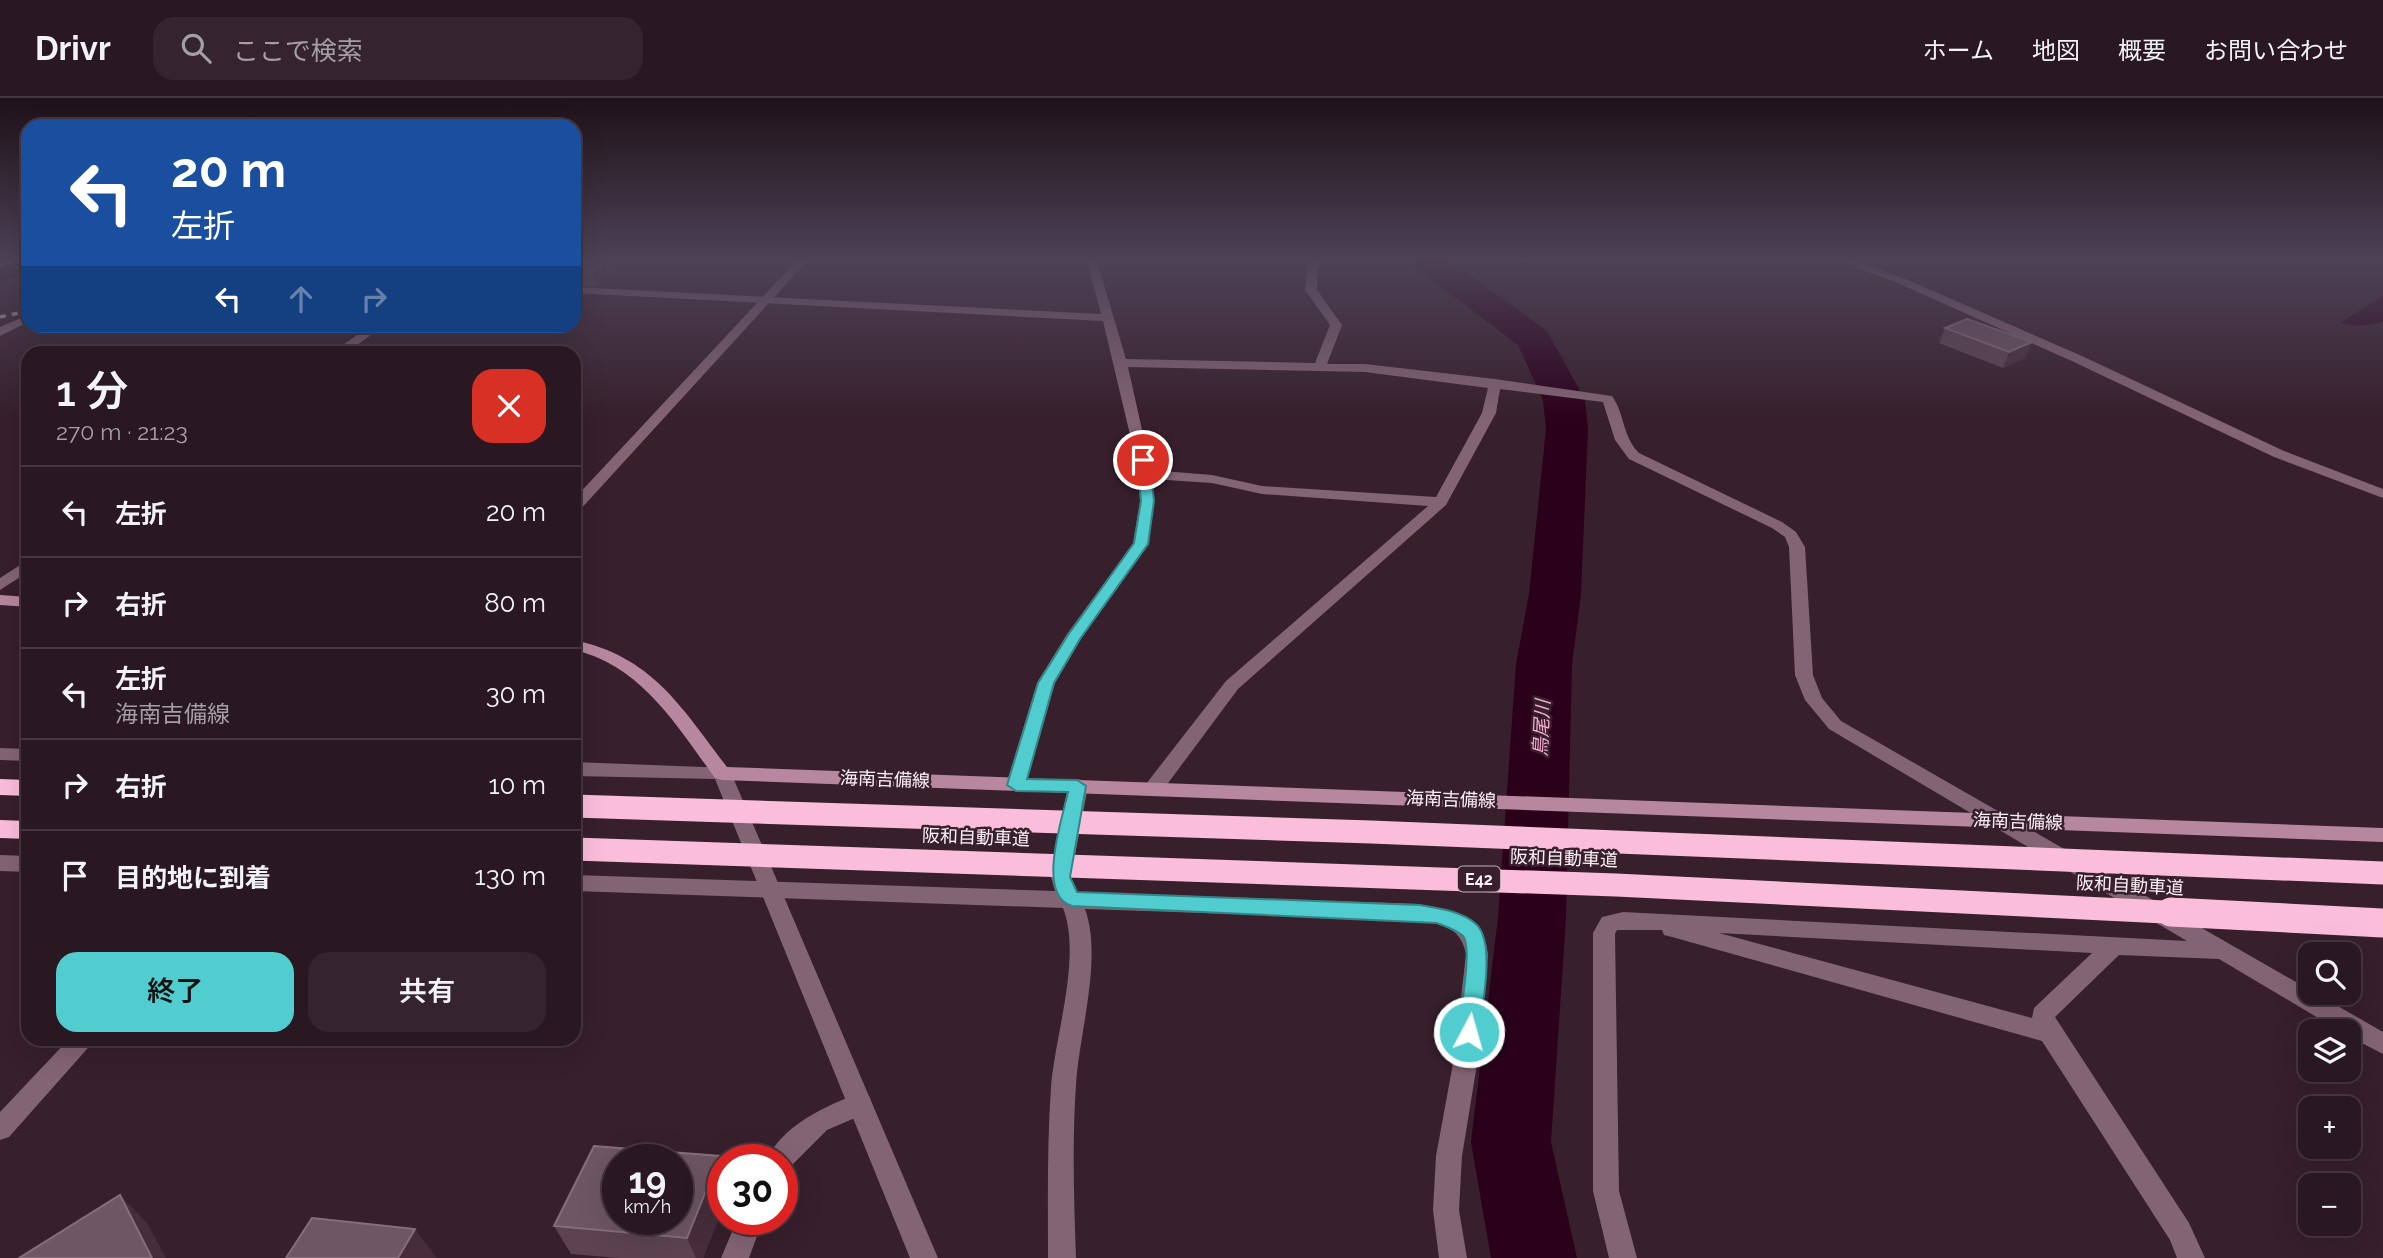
<!DOCTYPE html>
<html lang="ja">
<head>
<meta charset="utf-8">
<style>
  body { margin:0; font-family:Raleway,"Noto Sans JP",sans-serif; background:#35242e; color:#f1f3f6; height:100vh; display:flex; flex-direction:column; font-size:26px; white-space:nowrap }
  * { box-sizing:border-box; margin:0 }
  p { font-size:23px; color:#a59fa5 }
  .icon { flex:none; width:38px; height:38px; fill:none; stroke:currentColor; stroke-width:2; stroke-linecap:round; stroke-linejoin:round }
  .map { position:relative; flex:1; overflow:hidden }
  .details { position:absolute; left:21px; top:248px; width:560px; height:700px; display:flex; flex-direction:column; background:#291721; border-radius:21px; box-shadow:0 7px 28px #0002,0 0 0 2px #45363f }
  .details>* { flex:none }
  .banner { position:absolute; left:21px; top:21px; width:560px; height:214px; border-radius:21px; box-shadow:0 7px 28px #0002,0 0 0 2px #45363f; background:#1a4fa0; color:#fff; overflow:hidden }
  .buttons { position:absolute; left:2298px; top:844px; display:grid; gap:14px }
  .buttons a { display:grid; place-items:center; width:63px; height:63px; border-radius:14px; background:#291721; box-shadow:0 7px 28px #0002,0 0 0 2px #45363f; font-size:35px }
  .speed { position:absolute; left:602px; top:1046px; display:flex; gap:14px; font-size:35px; font-weight:700; text-align:center }
  .speed>* { display:grid; place-content:center; width:91px; height:91px; border-radius:50%; background:#291721; box-shadow:0 7px 28px #0002,0 0 0 2px #45363f; line-height:1 }
  .speed small { font-size:18px; font-weight:400 }
  .speed .limit { border:10px solid #d22; background:#fff; color:#111 }
  .pin { position:absolute; display:grid; place-items:center; width:60px; height:60px; color:#fff; margin:-30px; border:4px solid #fff; border-radius:50%; box-shadow:0 2px 7px #0007 }
  .me { position:absolute; width:77px; margin:-38px; rotate:6deg; stroke-linejoin:round; filter:drop-shadow(0 0 5px #0008) }
  .turn { display:flex; align-items:center; gap:24px; height:147px; padding:0 35px; font-size:32px }
  .turn .icon { width:91px; height:91px; stroke-width:2.5 }
  .turn b { display:block; font-size:49px; line-height:60px }
  .lanes { display:flex; align-items:center; height:66px; padding:0 35px; background:#0003; justify-content:center; gap:35px; direction:ltr }
  .lanes .off { opacity:.35 }
  .round { display:grid; place-items:center; flex:none; width:74px; height:74px; border-radius:21px; background:#35242e }
  .head { display:flex; align-items:center; justify-content:space-between; height:119px; padding:0 35px }
  h1 { font-size:42px; font-weight:600; line-height:52px }
  .primary-button { display:flex; gap:14px; margin-top:auto; padding:14px 35px }
  .primary-button a { flex:1; height:80px; border-radius:21px; background:#52cdcf; color:#111; font-size:28px; font-weight:600; line-height:80px; text-align:center }
  .primary-button a+a { background:#35242e; color:#f1f3f6 }
  ul { padding:0; list-style:none }
  li { display:flex; align-items:center; gap:21px; height:91px; padding:0 35px; border-top:2px solid #45363f }
  li div { flex:1 }
  li b { display:block; font-size:26px }
  li em { font-style:normal }
  header { display:flex; align-items:center; gap:42px; box-sizing:border-box; height:98px; padding:0 35px; background:#291721; border-bottom:2px solid #45363f }
  header strong { font-size:33px }
  nav { display:flex; gap:38px; margin-inline-start:auto; font-size:24px }
  .search { width:490px; height:63px; background:#35242e; display:flex; align-items:center; gap:18px; box-sizing:border-box; padding:0 24px; border-radius:21px; color:#a59fa5; font-size:26px }
  .map>svg:first-child { display:block }
</style>
</head>
<body>
<header>
<strong>Drivr</strong>
<div class="search"><svg class="icon" aria-label="search" viewBox="0 0 24 24"><circle cx="10" cy="10" r="6"/><path d="M15 15l6 6"/></svg>ここで検索</div>
<nav><a>ホーム</a><a>地図</a><a>概要</a><a>お問い合わせ</a></nav>
</header>
<div class="map">
<svg width="2383" height="1160" viewBox="0 0 2383 1160">
  <rect width="100%" height="100%" fill="#371f2c"/>
  <path fill="#2b001b" d="M2383 198V224L2358 228 2340 225Z"/>
  <g fill="none" stroke-linecap="round" stroke-linejoin="round">
    <path fill="#2b001b" fill-rule="evenodd" d="M8 160H28V176L0 183V162Z
      M1407 160H1446L1547 233 1585 302 1588 331 1581 496 1572 566 1566 820 1551 1044 1577 1160H1491L1471 1044 1498 820 1516 566 1529 496 1546 331 1543 302 1518 247 1412 167Z"/>
    <path fill="#836474" fill-rule="evenodd" d="M1086 160H1096L1126 261 1315 265 1330 227 1305 192 1308 160H1318L1317 192 1342 227 1327 266H1365L1495 281 1612 298C1625 316 1622 338 1639 355L1782 424 1796 434 1805 449 1813 577 1822 600 1841 623 2383 934V956L2348 938V933H2340L2219 861 2119 857 2055 919 2189 1125 2205 1160H2177L2170 1142 2042 943 1672 839 1664 837 1662 832H1617L1615 836 1619 1093 1637 1160H1609L1593 1093V835L1602 819 1623 814 2187 843 1829 631 1805 602 1795 577 1789 449 1785 439 1772 430 1629 361 1615 342 1603 304 1500 291 1496 315 1446 407 1238 591 1160 696H1146L1143 691 1146 686 1226 583 1428 408 1262 396 1212 385 1152 381 1154 403 1149 446 1081 541 1055 585 1026 687 1023 692H1009L1006 687 1037 585 1067 536 1133 446 1140 403 1136 362 1103 223 574 195V189L1101 216ZM1128 269 1365 274 1488 290 1482 315 1436 399 1262 388 1212 377 1151 372ZM1719 835 2092 855 2034 910 2032 920Z
      M1832 160H1847L1908 182 2082 258 2284 353 2383 391V400L2274 359 2074 264 1900 186Z
      M28 217V224L0 238V229Z
      M370 228H383L345 256H330Z
      M28 462V474L0 492V480Z
      M1078 681 1085 683 1088 688 1071 779 1077 794 1419 806 1457 815 1472 823 1486 845 1488 856 1478 960 1462 1058 1459 1112 1467 1160H1439L1433 1112 1436 1058 1454 960 1466 856C1461 830 1443 826 1419 822L1085 811C1103 860 1079 935 1076 987 1072 1045 1074 1102 1076 1160H1048C1048 1103 1047 1046 1051 989 1055 937 1082 859 1063 810L574 793V777L1055 793 1051 779 1068 688 1071 683Z
      M0 757 28 758V774L0 773Z
      M860 995 869 998 872 1006 869 1014 827 1032 789 1070 782 1073V1062H767C781 1028 827 1007 860 995Z
      M737 1122H763L749 1160H721Z"/>
    <path fill="#836474" fill-rule="evenodd" d="M799 160H810L579 413 574 414V401Z
      M0 650 28 651V663L0 662Z
      M574 664 729 670 938 1160H910L715 681 574 678Z
      M68 942H95L9 1039 0 1042V1014Z"/>
    <path fill="#b7869f" fill-rule="evenodd" d="M10 160H28L0 169V163Z
      M0 497 28 499V509L0 507Z
      M574 542C653 559 681 609 727 669L2383 730V744L722 682 715 680C677 628 641 567 574 552Z"/>
    <path fill="#fbbddc" fill-rule="evenodd" d="M0 681 28 682V698L0 697Z
      M0 722 28 723V741L0 740Z"/>
    <path stroke="#bdacb5" stroke-width="3.5" stroke-dasharray="6 6" stroke-linecap="butt" d="M0 219 28 213"/>
    <path stroke="#fbbddc" stroke-width="23" d="M574 708 1371 734 2383 775
      M574 751 1616 787 2206 816"/>
    <path stroke="#fbbddc" stroke-width="29" d="M2171 814 2383 825"/>
  </g>
  <path fill="#5d4351" d="M581 160H615L618 170 596 189 574 188V166Z
    M1945 230 2032 244 2025 260 2003 270 1939 245Z
    M720 1058 723 1065V1109L703 1160H619L571 1156 554 1128Z"/>
  <path fill="#472d3a" d="M609 160H615L618 170 596 189 592 174Z
    M2032 244 2025 260 2003 270 2009 254Z
    M720 1058 723 1065V1109L703 1160H696L687 1140Z
    M120 1097 147 1125 166 1160H152Z
    M415 1131 437 1160H398Z"/>
  <path fill="#6e5662" stroke="#856e7a" stroke-width="2" fill-rule="evenodd" d="M581 160H609L592 174H574V166Z
    M1967 221 2032 244 2009 254 1945 230Z
    M594 1048 720 1058 687 1140 554 1128ZM618 1062H677V1122H618Z
    M120 1097 152 1160H19Z
    M312 1120 415 1131 398 1160H286Z"/>
  <linearGradient id="sky" x2="0" y2="1"><stop stop-color="#1e1118"/><stop offset="0.5" stop-color="#4d4256"/><stop offset="1" stop-color="#4d4256" stop-opacity="0"/></linearGradient>
  <rect width="2383" height="322" fill="url(#sky)"/>
  <path fill="#52cdcf" stroke="#358587" stroke-width="2" d="M1143 359 1149 362 1154 403 1148 446 1080 541 1054 585 1027 681 1077 682 1086 688 1070 779 1077 794 1419 807C1437 810 1462 813 1476 826 1496 844 1482 909 1479 934L1476 940 1469 943 1461 940 1458 934C1460 917 1473 848 1463 838 1457 832 1445 828 1437 825L1072 808C1036 797 1062 722 1068 694L1016 693 1007 687 1038 585 1068 537 1134 445 1141 403 1137 362Z"/>
  <g text-anchor="middle" dominant-baseline="central" stroke-width="5" stroke-linejoin="round" paint-order="stroke">
    <rect fill="#371f2c" stroke="#c2b1ba" stroke-width="2" x="1458" y="768.5" width="42" height="25" rx="5"/>
    <g font-size="16" font-weight="bold" fill="#fef0f7">
      <text x="1479" y="781">E42</text>
    </g>
    <g font-size="18" fill="#fef0f7" stroke="#371f2c">
      <text transform="translate(885 681) rotate(2)">海南吉備線</text>
      <text transform="translate(1451 701) rotate(2)">海南吉備線</text>
      <text transform="translate(2018 723) rotate(2)">海南吉備線</text>
      <text transform="translate(976 739) rotate(2)">阪和自動車道</text>
      <text transform="translate(1564 760) rotate(2)">阪和自動車道</text>
      <text transform="translate(2130 787) rotate(3)">阪和自動車道</text>
    </g>
    <g font-size="19" font-style="italic" fill="#faacd4" stroke="#371f2c">
      <text transform="translate(1541 630) rotate(-87)">鳥尾川</text>
    </g>
  </g>
</svg>
<div class="buttons">
<a><svg class="icon" aria-label="search" viewBox="0 0 24 24"><circle cx="10" cy="10" r="6"/><path d="M15 15l6 6"/></svg></a>
<a><svg class="icon" aria-label="layers" viewBox="0 0 24 24"><path d="M12 4l9 5-9 5-9-5zM3 14l9 5 9-5"/></svg></a>
<a>+</a>
<a>−</a>
</div>
<div class="speed"><div>19<small>km/h</small></div><div class="limit">30</div></div>
<div class="pin" style="left:1143px;top:362px;background:#d93025"><svg class="icon" aria-label="arrive" viewBox="0 0 24 24"><path d="M6 21V4h12l-3 4 3 4H6"/></svg></div>
<svg class="me" style="left:1469px;top:934px" viewBox="-20 -20 40 40"><circle r="17" fill="#52cdcf" stroke="#fff" stroke-width="3"/><path d="M0-11L8 9 0 5-8 9z" fill="#fff"/></svg>
<div class="banner">
<div class="turn"><svg class="icon" aria-label="left" viewBox="0 0 24 24"><path d="M17 20v-9H6M10 6l-5 5 5 5"/></svg><div><b>20 m</b>左折</div></div>
<div class="lanes"><svg class="icon" aria-label="left" viewBox="0 0 24 24"><path d="M17 20v-9H6M10 6l-5 5 5 5"/></svg><svg class="icon off" aria-label="ahead" viewBox="0 0 24 24"><path d="M12 20V5M6 11l6-6 6 6"/></svg><svg class="icon off" aria-label="right" viewBox="0 0 24 24"><path d="M7 20v-9h11M14 6l5 5-5 5"/></svg></div>
</div>
<section class="details">
<div class="head"><div><h1>1 分</h1><p>270 m · 21:23</p></div><a class="round" style="background:#d93025;color:#fff"><svg class="icon" aria-label="close" viewBox="0 0 24 24"><path d="M6 6l12 12M18 6L6 18"/></svg></a></div>
<ul>
<li><svg class="icon" aria-label="left" viewBox="0 0 24 24"><path d="M17 20v-9H6M10 6l-5 5 5 5"/></svg><div><b>左折</b></div><em>20 m</em></li>
<li><svg class="icon" aria-label="right" viewBox="0 0 24 24"><path d="M7 20v-9h11M14 6l5 5-5 5"/></svg><div><b>右折</b></div><em>80 m</em></li>
<li><svg class="icon" aria-label="left" viewBox="0 0 24 24"><path d="M17 20v-9H6M10 6l-5 5 5 5"/></svg><div><b>左折</b><p>海南吉備線</p></div><em>30 m</em></li>
<li><svg class="icon" aria-label="right" viewBox="0 0 24 24"><path d="M7 20v-9h11M14 6l5 5-5 5"/></svg><div><b>右折</b></div><em>10 m</em></li>
<li><svg class="icon" aria-label="arrive" viewBox="0 0 24 24"><path d="M6 21V4h12l-3 4 3 4H6"/></svg><div><b>目的地に到着</b></div><em>130 m</em></li>
</ul>
<div class="primary-button"><a>終了</a><a>共有</a></div>
</section>
</div>
</body>
</html>
